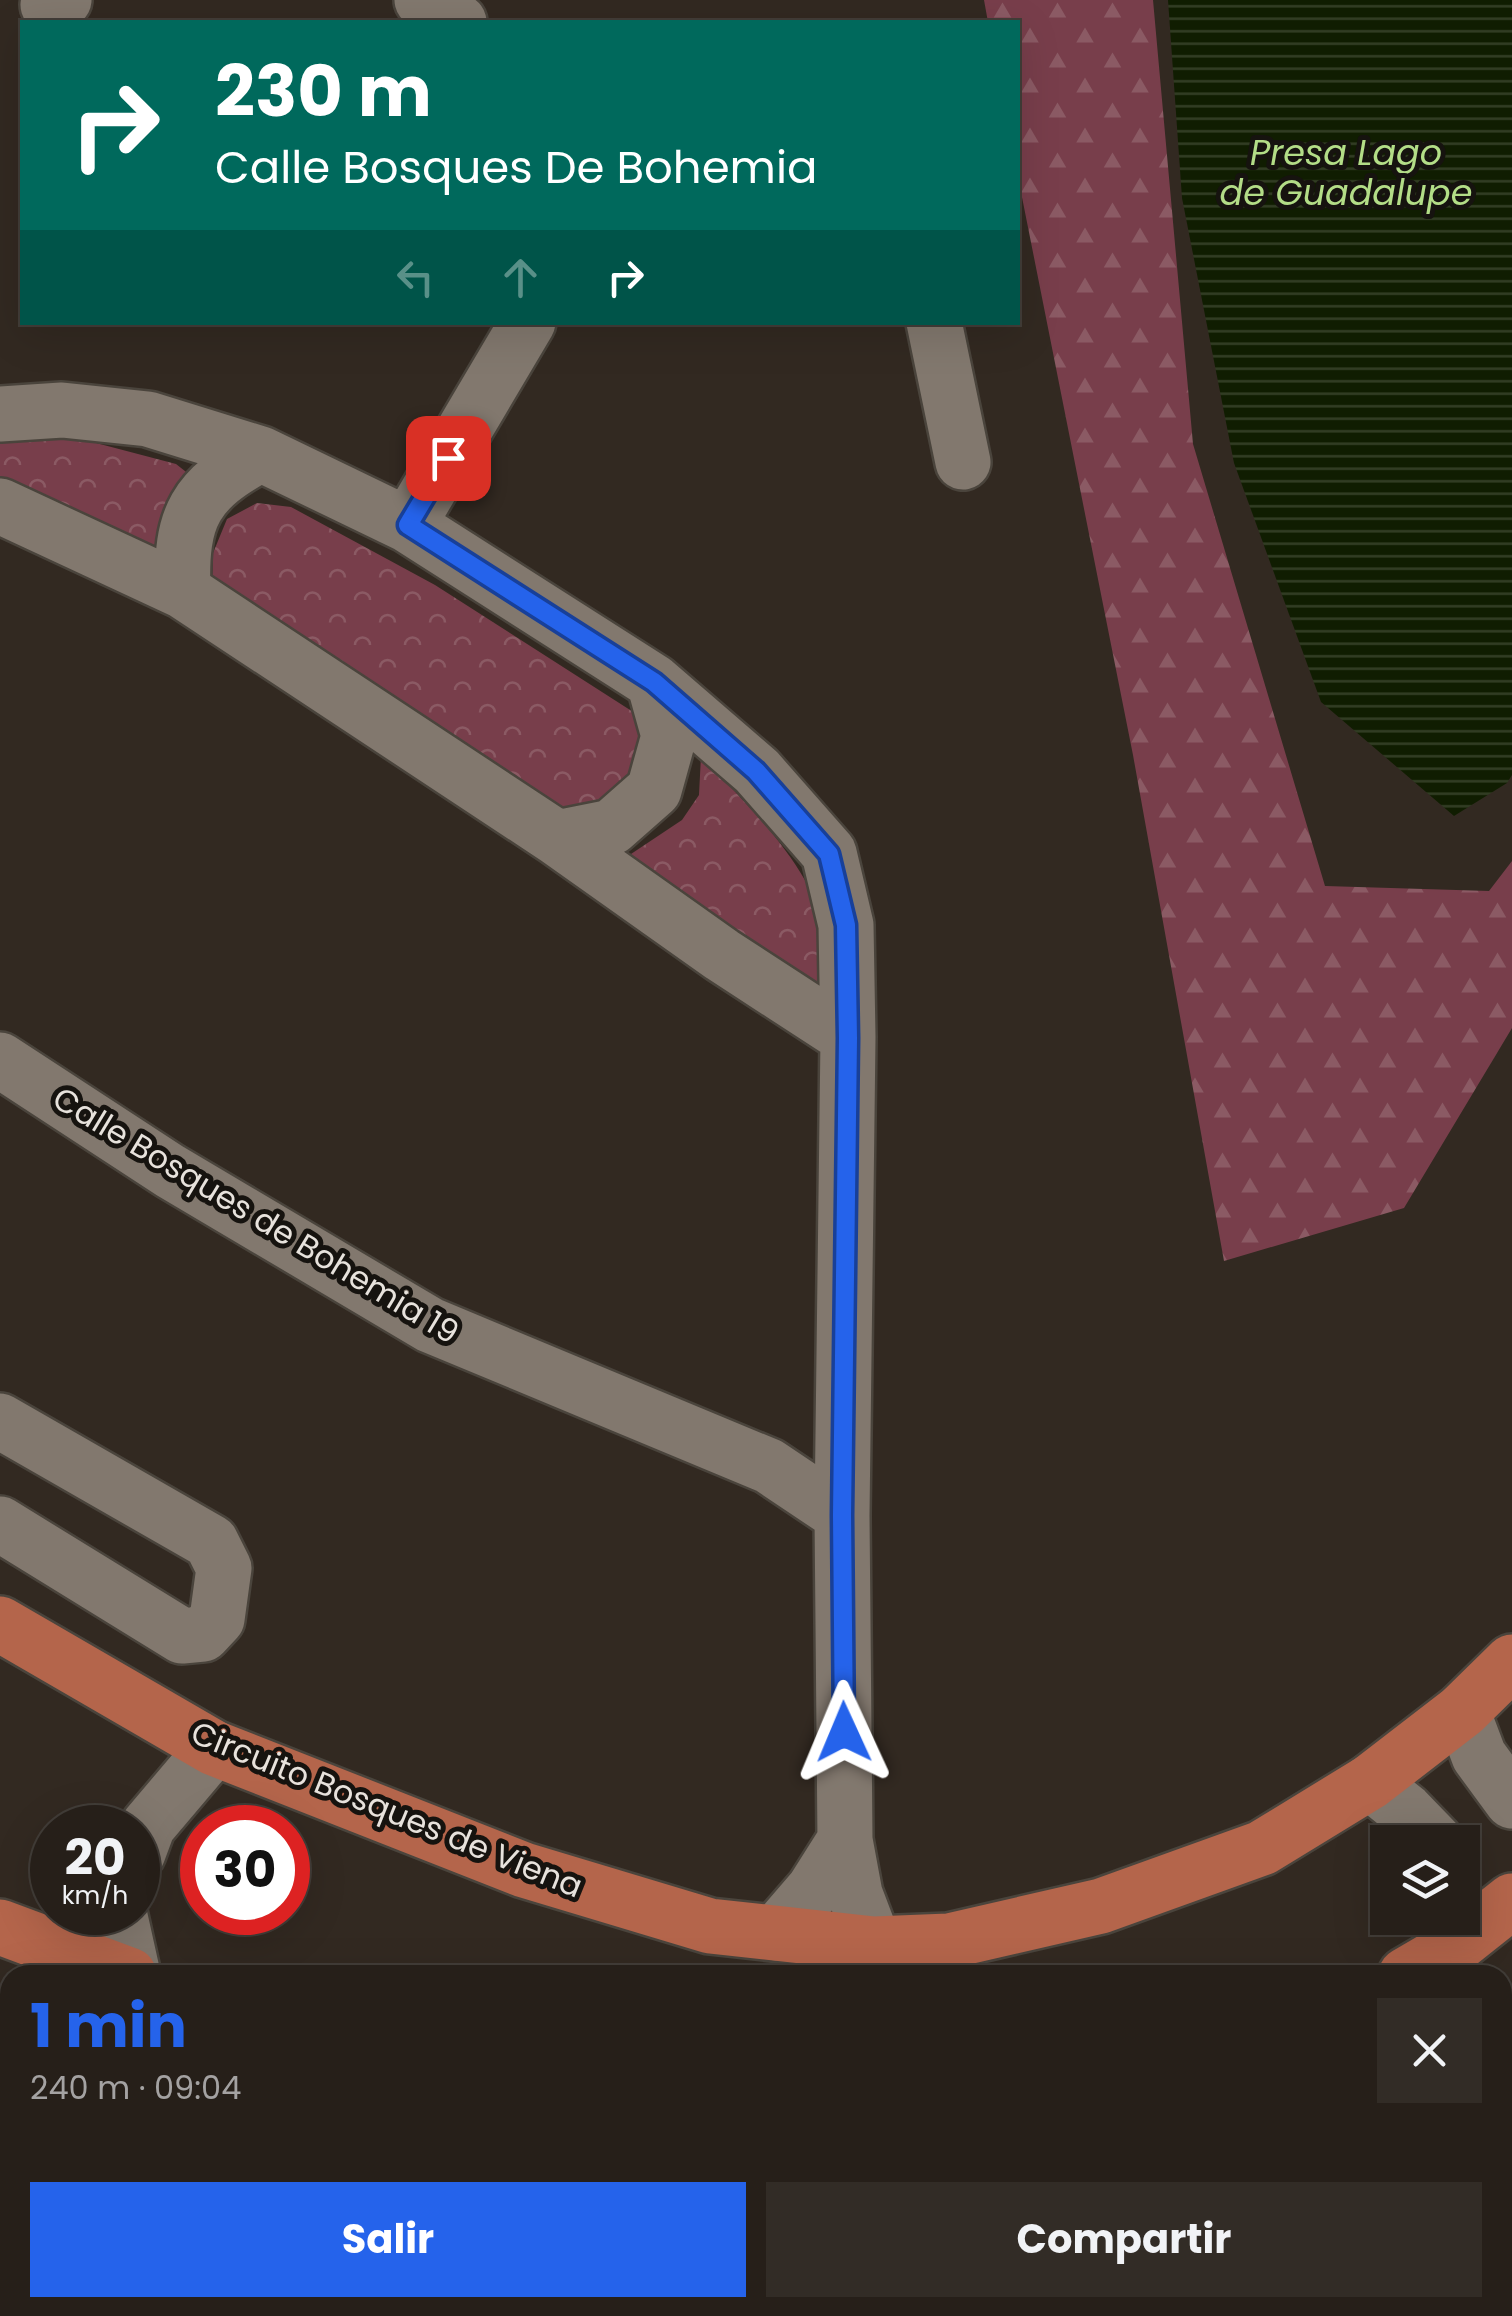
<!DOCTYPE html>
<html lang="es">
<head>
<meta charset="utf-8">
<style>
  body { margin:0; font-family:Poppins,sans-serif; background:#322c26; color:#f1f3f6; height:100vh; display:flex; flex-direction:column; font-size:38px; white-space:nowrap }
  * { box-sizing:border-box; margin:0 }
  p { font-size:32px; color:#a4a2a2 }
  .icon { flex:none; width:55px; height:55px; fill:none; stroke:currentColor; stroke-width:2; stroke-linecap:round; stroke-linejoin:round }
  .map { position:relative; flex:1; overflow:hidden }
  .panel { position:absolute; left:0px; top:1965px; width:1512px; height:352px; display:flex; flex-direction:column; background:#261f19; border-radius:30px 30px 0 0; box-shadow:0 10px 40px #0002,0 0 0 2px #423d38 }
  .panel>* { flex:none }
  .guide { position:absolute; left:20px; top:20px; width:1000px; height:305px; border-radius:0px; box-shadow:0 10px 40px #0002,0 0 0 2px #423d38; background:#00695c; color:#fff; overflow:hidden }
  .fabs { position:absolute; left:1370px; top:1825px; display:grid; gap:20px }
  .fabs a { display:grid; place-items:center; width:110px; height:110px; border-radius:0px; background:#261f19; box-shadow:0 10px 40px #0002,0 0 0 2px #423d38; font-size:50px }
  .speed { position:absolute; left:30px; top:1805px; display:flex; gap:20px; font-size:50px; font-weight:700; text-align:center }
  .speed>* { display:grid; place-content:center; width:130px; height:130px; border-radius:50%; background:#261f19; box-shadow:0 10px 40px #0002,0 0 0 2px #423d38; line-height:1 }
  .speed small { font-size:25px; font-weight:400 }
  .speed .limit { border:15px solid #d22; background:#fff; color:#111 }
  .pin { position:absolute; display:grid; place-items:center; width:85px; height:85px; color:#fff; margin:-42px; border-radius:20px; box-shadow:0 5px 15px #0006 }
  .me { position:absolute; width:110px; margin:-55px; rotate:359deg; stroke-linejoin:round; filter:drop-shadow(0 0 8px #0008) }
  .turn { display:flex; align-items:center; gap:35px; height:210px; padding:0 30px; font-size:45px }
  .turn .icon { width:130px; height:130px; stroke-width:2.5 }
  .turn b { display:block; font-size:70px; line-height:85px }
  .lanes { display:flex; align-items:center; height:95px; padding:0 30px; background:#0003; justify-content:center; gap:50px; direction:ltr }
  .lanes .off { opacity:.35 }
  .round { display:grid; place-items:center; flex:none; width:105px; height:105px; border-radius:0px; background:#322c26 }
  .headline { display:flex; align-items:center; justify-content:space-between; height:170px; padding:0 30px }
  h1 { font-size:60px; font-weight:700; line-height:75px; color:#2563eb }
  .button { display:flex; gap:20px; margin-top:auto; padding:20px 30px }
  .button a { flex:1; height:115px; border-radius:0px; background:#2563eb; color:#fff; font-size:40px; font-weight:700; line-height:115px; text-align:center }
  .button a+a { background:#322c26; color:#f1f3f6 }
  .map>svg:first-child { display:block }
</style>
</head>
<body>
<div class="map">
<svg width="1512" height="2316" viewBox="0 0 1512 2316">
  <defs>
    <pattern id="forest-firs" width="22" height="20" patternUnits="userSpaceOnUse" patternTransform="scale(2.5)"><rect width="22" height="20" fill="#783e4b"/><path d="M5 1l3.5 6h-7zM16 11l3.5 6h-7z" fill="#8b5a64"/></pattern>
    <pattern id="park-crowns" width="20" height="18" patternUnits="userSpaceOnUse" patternTransform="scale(2.5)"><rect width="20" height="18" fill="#783e4b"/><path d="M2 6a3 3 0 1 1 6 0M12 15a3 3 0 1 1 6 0" fill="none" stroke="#8b5a64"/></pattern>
    <pattern id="water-rules" width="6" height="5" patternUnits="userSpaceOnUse" patternTransform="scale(2.5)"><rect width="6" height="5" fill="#101d01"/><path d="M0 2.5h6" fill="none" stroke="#333e25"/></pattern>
  </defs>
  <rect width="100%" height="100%" fill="#322921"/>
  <path fill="url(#forest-firs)" d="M984 0H1153L1193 444 1325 886 1489 891 1512 861V1028L1404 1208 1224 1261 1133 755 1018 177V22H988Z"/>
  <path fill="url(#park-crowns)" d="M58 433 176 464 195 479 163 570 0 498V439Z
    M257 503 291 507 435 585 641 717 648 774 560 825 212 588 213 553 227 519Z
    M701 756C752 810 817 870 830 947 833 964 828 985 826 1002L619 862 682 820 699 795Z
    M481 2308H1075L1068 2316H486Z"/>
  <path fill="url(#water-rules)" d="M1168 0H1512V775L1507 783 1454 816 1321 702 1234 463 1182 198Z"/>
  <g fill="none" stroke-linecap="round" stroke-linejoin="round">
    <defs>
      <path id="minor" d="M422 0 459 22
        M48 5 64 0
        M934 322 963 462
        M0 414 62 410 148 419 261 454 408 525 654 682 757 771 829 853 846 925 848 1037 842 1515 845 1840 855 1894 874 1944
        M0 506 183 591 557 838 722 955 848 1037
        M408 525 528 322
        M183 591C180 516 195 489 261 454
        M557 838 612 827 654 790 669 736 654 682
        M0 1060 170 1171 430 1325 769 1466 842 1515
        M0 1421 211 1542 224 1568 217 1619 203 1634 182 1636 0 1524
        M1462 1711 1479 1756 1512 1801
        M1370 1782 1406 1811 1436 1842
        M138 1853 148 1826 214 1748
        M119 1912 133 1975
        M776 1933 814 1889 845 1840
        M440 2308 445 2316
        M877 2308 896 2316
        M663 2316 672 2308
        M1073 2316 1078 2308"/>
      <path id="major" d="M0 1624 214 1748 524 1870 710 1926 874 1944 949 1941 1101 1906 1262 1848 1370 1782 1462 1711 1512 1662
        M0 1927 129 1975
        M1406 1975 1454 1947 1512 1901"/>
    </defs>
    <use href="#minor" stroke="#4a443c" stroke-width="60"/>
    <use href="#major" stroke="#4a443c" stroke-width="60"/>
    <use href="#minor" stroke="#82786e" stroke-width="55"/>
    <use href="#major" stroke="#b4654b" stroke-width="55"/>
  </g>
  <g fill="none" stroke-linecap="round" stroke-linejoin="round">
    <defs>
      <path id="route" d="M448 458 408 525 654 682 756 771 829 854 846 925 848 1038 842 1515 844 1732"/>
    </defs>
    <use href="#route" stroke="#184099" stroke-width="25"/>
    <use href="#route" stroke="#2563eb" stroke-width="18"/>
  </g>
  <g text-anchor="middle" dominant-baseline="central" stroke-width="10" stroke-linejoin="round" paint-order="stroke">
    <g font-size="32" fill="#e7e2dc" stroke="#16130f">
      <text transform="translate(256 1215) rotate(31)">Calle Bosques de Bohemia 19</text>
      <text transform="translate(387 1809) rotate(22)">Circuito Bosques de Viena</text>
    </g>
    <g font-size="35" font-style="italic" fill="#b3dd87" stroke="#16130f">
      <text x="1346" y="152">Presa Lago<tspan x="1346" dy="40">de Guadalupe</tspan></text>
    </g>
  </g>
</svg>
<div class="fabs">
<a><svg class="icon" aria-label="layers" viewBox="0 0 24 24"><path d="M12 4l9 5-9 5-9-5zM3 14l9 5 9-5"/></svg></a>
</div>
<div class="speed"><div>20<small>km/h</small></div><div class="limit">30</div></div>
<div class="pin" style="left:448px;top:458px;background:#d93025"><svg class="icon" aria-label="arrive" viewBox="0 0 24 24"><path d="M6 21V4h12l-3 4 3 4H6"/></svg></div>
<svg class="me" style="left:844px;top:1732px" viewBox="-20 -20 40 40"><path d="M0-17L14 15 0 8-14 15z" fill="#2563eb" stroke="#fff" stroke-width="4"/></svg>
<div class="guide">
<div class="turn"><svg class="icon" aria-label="right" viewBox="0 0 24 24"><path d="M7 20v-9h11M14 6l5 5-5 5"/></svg><div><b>230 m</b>Calle Bosques De Bohemia</div></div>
<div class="lanes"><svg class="icon off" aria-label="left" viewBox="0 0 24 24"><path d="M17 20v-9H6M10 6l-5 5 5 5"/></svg><svg class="icon off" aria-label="ahead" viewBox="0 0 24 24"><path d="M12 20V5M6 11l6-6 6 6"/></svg><svg class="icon" aria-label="right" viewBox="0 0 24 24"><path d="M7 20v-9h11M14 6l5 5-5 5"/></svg></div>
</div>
<section class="panel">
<div class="headline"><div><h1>1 min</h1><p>240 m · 09:04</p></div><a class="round"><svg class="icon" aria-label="close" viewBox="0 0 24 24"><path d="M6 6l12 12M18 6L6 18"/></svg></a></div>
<div class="button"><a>Salir</a><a>Compartir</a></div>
</section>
</div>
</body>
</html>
